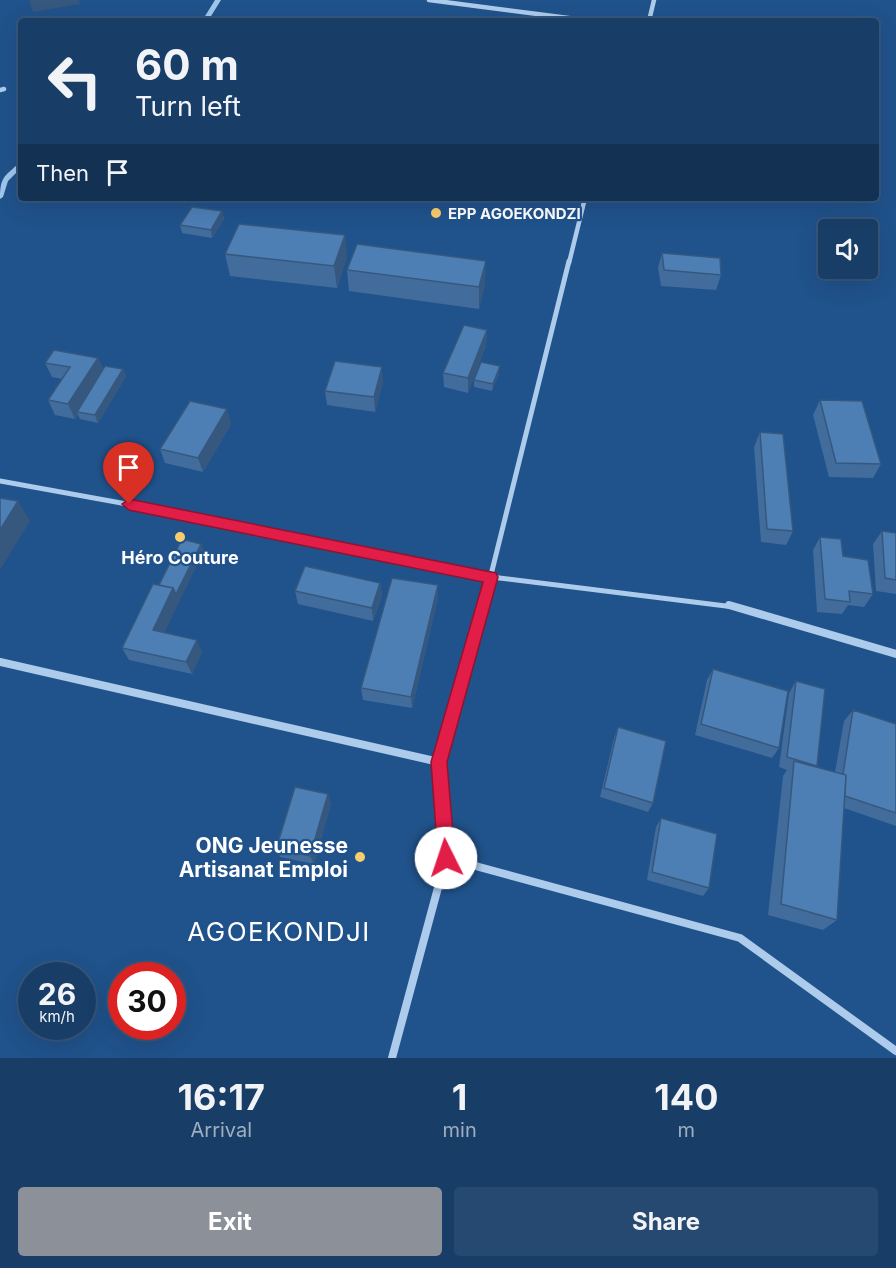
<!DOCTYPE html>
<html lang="en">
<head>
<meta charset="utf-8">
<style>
  body { margin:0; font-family:Inter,sans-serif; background:#254971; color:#f1f3f6; height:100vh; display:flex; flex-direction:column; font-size:22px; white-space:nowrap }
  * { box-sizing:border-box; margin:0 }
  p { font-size:20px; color:#9faec0 }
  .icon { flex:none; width:33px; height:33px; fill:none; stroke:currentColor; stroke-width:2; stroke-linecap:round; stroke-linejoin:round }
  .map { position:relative; height:1058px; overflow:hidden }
  .sheet { display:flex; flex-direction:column; background:#183e68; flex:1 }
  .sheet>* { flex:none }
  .hud { position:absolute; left:18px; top:18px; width:861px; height:183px; border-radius:6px; box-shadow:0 6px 24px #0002,0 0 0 2px #36577c; background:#183e68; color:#f1f3f6; overflow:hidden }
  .controls { position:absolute; left:818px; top:219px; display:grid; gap:12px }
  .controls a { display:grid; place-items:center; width:60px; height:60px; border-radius:6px; background:#183e68; box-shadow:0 6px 24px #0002,0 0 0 2px #36577c; font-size:30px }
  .speed { position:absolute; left:18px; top:962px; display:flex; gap:12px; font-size:30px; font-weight:700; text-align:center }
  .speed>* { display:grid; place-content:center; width:78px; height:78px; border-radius:50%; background:#183e68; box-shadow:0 6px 24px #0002,0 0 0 2px #36577c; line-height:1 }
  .speed small { font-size:15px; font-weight:400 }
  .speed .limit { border:9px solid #d22; background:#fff; color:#111 }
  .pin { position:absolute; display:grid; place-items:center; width:51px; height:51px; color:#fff; margin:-62px -26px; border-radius:50% 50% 50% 0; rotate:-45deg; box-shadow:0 0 6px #0007 }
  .pin .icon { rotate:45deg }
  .me { position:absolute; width:66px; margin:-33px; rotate:356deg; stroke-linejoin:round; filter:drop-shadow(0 0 4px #0008) }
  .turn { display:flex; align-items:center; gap:21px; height:126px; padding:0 18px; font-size:27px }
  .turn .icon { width:78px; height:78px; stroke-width:2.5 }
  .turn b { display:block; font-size:42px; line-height:51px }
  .then { display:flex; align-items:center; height:57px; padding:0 18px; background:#0003; gap:12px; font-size:22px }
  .eta { display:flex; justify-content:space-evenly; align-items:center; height:102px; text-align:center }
  .eta b { font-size:36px; font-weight:700; line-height:42px }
  .cta { display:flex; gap:12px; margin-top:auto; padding:12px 18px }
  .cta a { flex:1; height:69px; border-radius:6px; background:#8c9099; color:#fff; font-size:24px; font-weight:700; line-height:69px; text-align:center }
  .cta a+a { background:#254971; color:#f1f3f6 }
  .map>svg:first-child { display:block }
</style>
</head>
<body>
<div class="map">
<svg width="896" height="1058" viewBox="0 0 896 1058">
  <rect width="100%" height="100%" fill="#20528b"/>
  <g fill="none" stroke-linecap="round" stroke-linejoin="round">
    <path fill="#a0c6ed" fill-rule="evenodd" d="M215 0H221L208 21H202Z
      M21 162V168L8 181 3 197 0 199C0 177 4 177 19 163Z"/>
    <path stroke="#adcbeb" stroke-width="4.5" d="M429 0 592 21
      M649 21 654 0
      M0 90 4 89
      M569 263 585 198"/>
    <path stroke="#adcbeb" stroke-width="5" d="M0 481 215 520 491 577 734 607
      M483 607 569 261"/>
    <path stroke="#adcbeb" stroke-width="8" d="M729 605 896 654
      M0 662 439 762
      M446 858 740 938 896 1051
      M392 1058 446 858 439 762 483 605"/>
  </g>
  <path fill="#426c9b" d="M482 198H516L515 202Z
    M222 211 224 219 212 238 182 233 180 225Z
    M662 253 721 275 716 290 661 286 658 268Z
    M225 254 347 257 337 288 230 276Z
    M347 270 485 283 479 309 349 291Z
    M487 330 486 345 468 393 444 387 443 373Z
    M98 358 103 370 123 369 126 376 98 423 80 419 78 415 75 419 55 415 48 400 62 379 52 377 45 363Z
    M499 373 492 391 474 387V380Z
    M383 382 375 412 327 405 325 391Z
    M820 400 881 464 873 478 829 477 813 415Z
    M231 424 203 472 165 463 160 449Z
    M760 432 793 531 786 545 761 542 754 447Z
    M882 531 896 533V594L876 591 873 544Z
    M820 537 843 556 873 594 864 607 848 605 842 614 817 612 813 550Z
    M204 550 164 632 202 652 192 674 129 660 122 648 159 585Z
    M380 583 382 596 373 621 298 604 295 591Z
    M438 585V598L412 708 363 700 361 688Z
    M713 669 779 748 772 758 695 735 707 680Z
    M796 681 817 766 816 767 835 772 844 721 853 710 896 724V826L844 808 837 920 823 930 768 915 783 776 787 770 779 767 789 693Z
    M618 727 653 803 648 812 600 797 614 738Z
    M331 804 314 864 280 857 276 849Z
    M661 818 709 888 703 896 647 880 656 827Z"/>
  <path fill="#36587e" d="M29 0H79L80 4 33 12Z
    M222 211 224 219 212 238 211 230Z
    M345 235 347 257 337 288 334 266Z
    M486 261 485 283 479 309V287Z
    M487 330 486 345 468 393V378Z
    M98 358 104 373 77 412 78 415 75 419 68 404Z
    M500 366 499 373 492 391 493 384Z
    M382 367 383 382 375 412 374 397Z
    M123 369 126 376 98 423 95 415Z
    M227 409 231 424 203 472 198 458Z
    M18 501 30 521 0 570V530Z
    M201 544 204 550 160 642 153 630 173 588Z
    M380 583 382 596 373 621 372 608Z
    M438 585V598L412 708 411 697Z
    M197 640 202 652 192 674 186 662Z
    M328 794 331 804 314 864 310 856Z"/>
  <path fill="#4d7eb4" stroke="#36587e" stroke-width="1.5" d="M93 19 94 21H74Z
    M192 207 222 211 211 230 180 225Z
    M239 224 345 235 334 266 225 254Z
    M357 244 486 261 479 287 347 270Z
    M662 253 720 258 721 275 664 270Z
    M464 325 487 330 468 378 443 373Z
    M54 350 98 358 68 404 48 400 70 367 45 363Z
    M335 361 382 367 374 397 325 391Z
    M481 362 500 366 493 384 474 380Z
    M105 366 123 369 95 415 77 412Z
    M820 400 862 401 881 464 836 463Z
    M190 401 227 409 198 458 160 449Z
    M760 432 783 434 793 531 767 529Z
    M0 498 18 501 0 530Z
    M882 531 896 533V580L885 578Z
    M820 537 841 539 843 556 868 560 873 594 849 591 850 602 825 599Z
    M182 539 201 544 176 594 173 588 159 585Z
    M305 566 380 583 372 608 295 591Z
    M392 578 438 585 411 697 361 688Z
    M153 584 173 588 153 630 197 640 186 662 122 648Z
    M713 669 788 691 779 748 701 724Z
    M796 681 825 689 817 766 787 757Z
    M853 710 896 724V813L845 796 846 775 843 774Z
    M618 727 666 741 653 803 604 788Z
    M794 761 846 775 837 920 781 904Z
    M295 787 328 794 310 856 276 849Z
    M661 818 717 834 709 888 652 872Z"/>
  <path fill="#e11d48" stroke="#92132f" stroke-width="1.5" d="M129 499 496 573 498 577 447 762 455 858 452 864 446 866 440 864 438 858 431 762 483 582 129 510 122 504Z"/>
  <g fill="#f9cd6d" stroke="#20528b" stroke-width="2">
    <circle cx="436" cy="213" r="6"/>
    <circle cx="180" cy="537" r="6"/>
    <circle cx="360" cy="857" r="6"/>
  </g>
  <g text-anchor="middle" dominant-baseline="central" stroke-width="4.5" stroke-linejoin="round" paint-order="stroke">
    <g font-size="15" font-weight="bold" fill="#fff" stroke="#20528b" text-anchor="start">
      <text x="448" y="213">EPP AGOEKONDZI</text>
    </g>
    <g font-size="18" font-weight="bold" fill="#fff" stroke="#20528b">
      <text x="180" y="557">Héro Couture</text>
    </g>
    <g font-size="21" font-weight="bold" fill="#fff" stroke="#20528b" text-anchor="end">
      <text x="348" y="845">ONG Jeunesse<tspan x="348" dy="24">Artisanat Emploi</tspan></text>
    </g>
    <g font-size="26" letter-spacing="1.5" fill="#fff" stroke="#20528b">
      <text x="279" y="931">AGOEKONDJI</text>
    </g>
  </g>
</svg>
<div class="controls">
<a><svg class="icon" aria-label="sound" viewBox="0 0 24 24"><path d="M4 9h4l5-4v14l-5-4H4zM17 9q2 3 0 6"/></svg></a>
</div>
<div class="speed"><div>26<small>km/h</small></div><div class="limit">30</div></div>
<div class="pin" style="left:129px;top:504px;background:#d93025"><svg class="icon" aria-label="arrive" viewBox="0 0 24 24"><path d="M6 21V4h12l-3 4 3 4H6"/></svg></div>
<svg class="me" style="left:446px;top:858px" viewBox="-20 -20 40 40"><circle r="19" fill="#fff"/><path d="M0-13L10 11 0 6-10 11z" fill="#e11d48"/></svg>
<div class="hud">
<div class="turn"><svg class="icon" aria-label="left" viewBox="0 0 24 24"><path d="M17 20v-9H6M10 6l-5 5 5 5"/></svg><div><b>60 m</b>Turn left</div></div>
<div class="then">Then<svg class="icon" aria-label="arrive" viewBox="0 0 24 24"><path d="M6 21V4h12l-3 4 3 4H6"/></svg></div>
</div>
</div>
<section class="sheet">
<div class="eta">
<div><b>16:17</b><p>Arrival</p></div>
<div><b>1</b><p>min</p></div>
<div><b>140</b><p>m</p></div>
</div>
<div class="cta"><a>Exit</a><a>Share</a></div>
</section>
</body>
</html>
